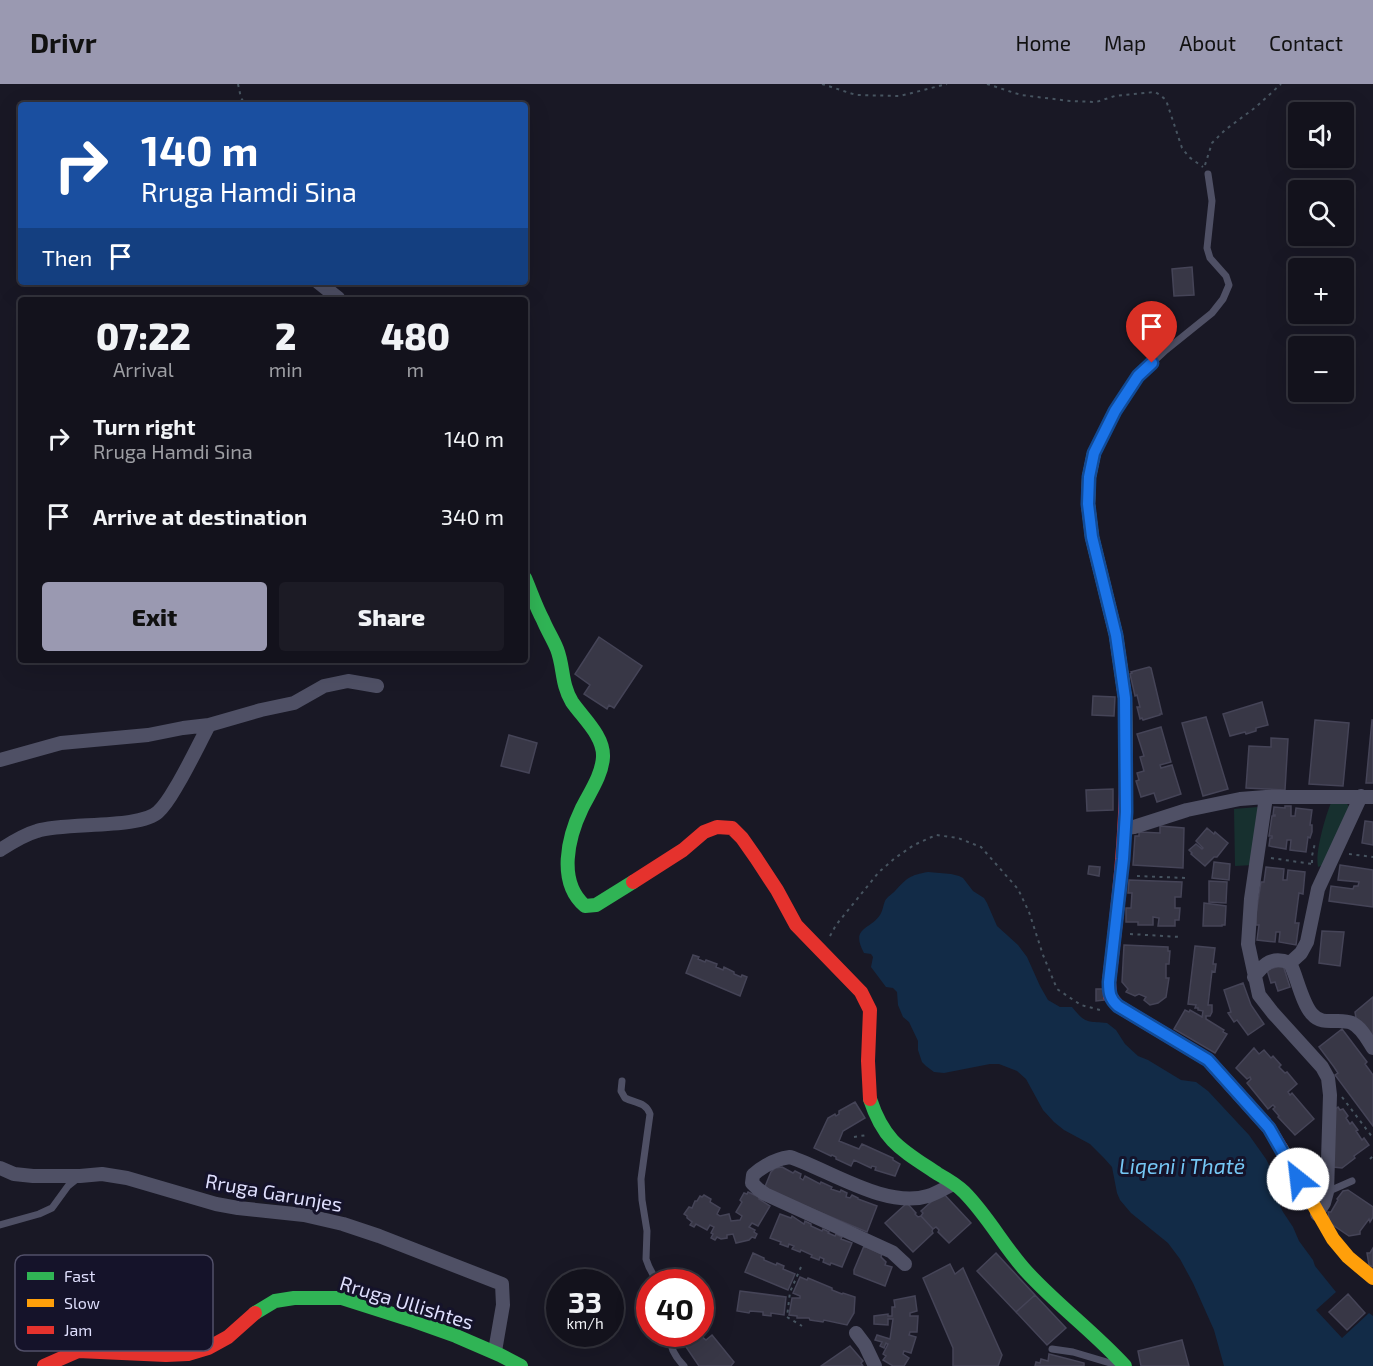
<!DOCTYPE html>
<html lang="en">
<head>
<meta charset="utf-8">
<style>
  body { margin:0; font-family:"Exo 2",sans-serif; background:#1c1b25; color:#f1f3f6; height:100vh; display:flex; flex-direction:column; font-size:22px; white-space:nowrap }
  * { box-sizing:border-box; margin:0 }
  p { font-size:20px; color:#9d9ea3 }
  .icon { flex:none; width:33px; height:33px; fill:none; stroke:currentColor; stroke-width:2; stroke-linecap:round; stroke-linejoin:round }
  .map { position:relative; flex:1; overflow:hidden }
  .sheet { position:absolute; left:18px; top:213px; width:510px; height:366px; display:flex; flex-direction:column; background:#13121c; border-radius:6px; box-shadow:0 6px 24px #0002,0 0 0 2px #32323b }
  .sheet>* { flex:none }
  .top-card { position:absolute; left:18px; top:18px; width:510px; height:183px; border-radius:6px; box-shadow:0 6px 24px #0002,0 0 0 2px #32323b; background:#1a4fa0; color:#fff; overflow:hidden }
  .fabs { position:absolute; left:1288px; top:18px; display:grid; gap:12px }
  .fabs a { display:grid; place-items:center; width:66px; height:66px; border-radius:6px; background:#13121c; box-shadow:0 6px 24px #0002,0 0 0 2px #32323b; font-size:30px }
  .speed { position:absolute; left:546px; top:1185px; display:flex; gap:12px; font-size:30px; font-weight:700; text-align:center }
  .speed>* { display:grid; place-content:center; width:78px; height:78px; border-radius:50%; background:#13121c; box-shadow:0 6px 24px #0002,0 0 0 2px #32323b; line-height:1 }
  .speed small { font-size:15px; font-weight:400 }
  .speed .limit { border:9px solid #d22; background:#fff; color:#111 }
  .pin { position:absolute; display:grid; place-items:center; width:51px; height:51px; color:#fff; margin:-62px -26px; border-radius:50% 50% 50% 0; rotate:-45deg; box-shadow:0 0 6px #0007 }
  .pin .icon { rotate:45deg }
  .me { position:absolute; width:66px; margin:-33px; rotate:331deg; stroke-linejoin:round; filter:drop-shadow(0 0 4px #0008) }
  .turn { display:flex; align-items:center; gap:21px; height:126px; padding:0 24px; font-size:27px }
  .turn .icon { width:78px; height:78px; stroke-width:2.5 }
  .turn b { display:block; font-size:42px; line-height:51px }
  .then { display:flex; align-items:center; height:57px; padding:0 24px; background:#0003; gap:12px; font-size:22px }
  .eta { display:flex; justify-content:space-evenly; align-items:center; height:102px; text-align:center }
  .eta b { font-size:36px; font-weight:800; line-height:42px }
  .button { display:flex; gap:12px; margin-top:auto; padding:12px 24px }
  .button a { flex:1; height:69px; border-radius:6px; background:#9a99b1; color:#111; font-size:24px; font-weight:800; line-height:69px; text-align:center }
  .button a+a { background:#1c1b25; color:#f1f3f6 }
  ul { padding:0; list-style:none }
  li { display:flex; align-items:center; gap:18px; height:78px; padding:0 24px }
  li div { flex:1 }
  li b { display:block; font-size:22px }
  li em { font-style:normal }
  header { display:flex; align-items:center; gap:36px; box-sizing:border-box; height:84px; padding:0 30px; background:#9a99b1; color:#111 }
  header strong { font-size:28px }
  nav { display:flex; gap:33px; margin-inline-start:auto; font-size:21px }
  .map>svg:first-child { display:block }
</style>
</head>
<body>
<header>
<strong>Drivr</strong>
<nav><a>Home</a><a>Map</a><a>About</a><a>Contact</a></nav>
</header>
<div class="map">
<svg width="1373" height="1282" viewBox="0 0 1373 1282">
  <rect width="100%" height="100%" fill="#191825"/>
  <path fill="#17302f" d="M1345 718 1348 721 1350 726 1323 781 1318 783C1315 769 1325 733 1331 719Z
    M1258 723 1257 748 1253 781 1235 782 1234 725Z"/>
  <path fill="#122b47" d="M928 788 951 790 959 792 963 794 973 807 984 814 987 819 997 842 1018 861 1027 873 1040 902 1048 916 1060 923H1072C1086 940 1086 937 1107 939L1116 946 1125 960 1138 972 1148 976 1181 996 1196 998 1208 1007 1249 1051 1266 1075 1278 1098 1280 1122 1283 1128 1293 1143 1299 1157 1313 1176 1315 1182 1336 1208 1316 1226 1342 1254 1369 1229 1373 1232V1282H1224L1214 1246 1193 1199 1180 1175 1168 1159 1131 1129 1120 1116 1117 1109 1112 1083 1104 1074 1090 1060 1064 1046 1054 1038 1043 1026 1026 995 1017 987 999 980H990L944 989 934 988 926 982 922 978 918 966V957L909 938 903 933 898 921 897 908 893 904 886 903 871 883 873 873 871 870 864 869C850 843 870 846 880 831 883 826 883 822 885 817 887 813 892 810 895 807 907 794 910 791 928 788Z"/>
  <path fill="#383746" stroke="#454457" stroke-width="1.5" d="M1192 183 1194 211 1174 212 1172 185Z
    M599 553 642 582 614 624 609 621 607 625 584 610 590 601 575 590Z
    M1149 583 1151 584 1162 630H1160V631L1143 636 1142 634 1140 635 1137 623H1140L1137 611 1135 612 1130 590 1132 589 1131 588Z
    M1093 612 1115 613 1114 632 1092 631Z
    M1262 618 1268 641 1256 644V647L1246 650 1245 648 1230 652 1223 630Z
    M1206 633 1228 705 1203 712 1182 639Z
    M1315 636 1349 639 1343 702 1309 700Z
    M1372 636H1373V699H1366Z
    M1161 643 1171 678 1160 681 1161 684 1172 681 1181 710 1157 718 1154 709 1141 713 1136 697 1139 696 1137 689 1144 687 1140 673 1144 672 1137 650Z
    M509 651 537 659 529 689 501 682Z
    M1271 654 1288 655 1285 706 1246 704 1249 662 1271 663Z
    M1113 705V726L1087 727 1086 706Z
    M1285 722H1291V732H1295L1296 724 1312 726 1310 741H1312V748L1310 754 1308 753 1306 768 1290 766 1291 756H1287L1286 765 1269 762 1270 754H1272V752H1269L1272 732H1275V731H1273L1274 723 1285 724Z
    M1365 737 1373 738V761L1362 759Z
    M1160 742 1184 744 1183 784 1133 781 1135 752H1139V748L1160 749Z
    M1207 744 1214 750 1215 748 1228 759 1217 773H1214L1205 782 1191 770 1192 769 1189 766 1196 760 1202 765 1203 764 1196 757Z
    M1214 778 1230 780 1229 796 1212 794Z
    M1340 781 1373 786V823L1329 817 1331 802 1353 805 1354 802H1358L1359 798 1338 796Z
    M1089 782 1100 783 1099 792 1088 790Z
    M1266 783 1284 785 1283 796H1287L1288 786 1305 788 1303 810 1299 809 1295 839H1299L1296 861 1279 858 1280 848H1276L1275 858 1257 856 1259 841H1256V830L1261 798H1264Z
    M1129 796 1182 798 1181 813H1175V824H1180L1179 836H1175V842H1158L1159 834 1153 833V841H1138V838H1126V824H1131L1132 809H1128Z
    M1209 797 1227 798 1226 819 1209 818Z
    M1204 819 1226 822 1225 841H1222V842H1203Z
    M1322 847 1344 848 1340 882 1319 879Z
    M1124 861 1168 863V867H1170L1169 880H1166V894H1169L1166 913 1158 919 1150 921 1144 916 1146 913 1139 910 1135 912 1126 908 1128 905 1122 898Z
    M1195 862 1215 864 1213 880H1216L1215 888 1212 887 1208 921H1212V928L1210 932H1206V935L1224 946 1223 948 1227 950 1215 969 1174 945 1185 926 1189 928 1190 926 1202 933 1203 927 1198 926V924H1195L1196 921 1188 920Z
    M693 871 699 873 698 875 705 878 706 876 717 880 716 883 723 886 724 883 734 888V890L741 893 742 891 747 893 740 912 686 889Z
    M1283 881 1290 903 1278 907 1275 898 1271 899 1267 886Z
    M1243 899 1251 921 1264 940 1248 951 1237 936 1234 938 1228 929 1231 928 1224 906Z
    M1096 905H1104V916L1096 917Z
    M1373 913V953L1356 934 1355 928Z
    M1342 945 1367 978 1365 980 1373 991V1042L1335 991 1338 989 1334 983 1319 963Z
    M1254 964 1259 970 1264 966 1271 974 1273 972 1281 981 1279 983 1285 989 1287 988 1297 1000 1288 1008 1290 1011 1292 1009 1314 1035 1295 1051 1278 1033 1279 1032 1273 1025 1275 1023 1273 1021 1268 1025 1247 999 1251 995 1250 993 1247 995 1236 984Z
    M855 1018 865 1034 843 1047 839 1057 859 1065 862 1060 893 1074V1076L900 1080 895 1092 875 1086 876 1083 872 1082 871 1084 854 1076 851 1082 836 1075V1073L832 1071 831 1072 814 1064 828 1034 835 1030 836 1032 839 1030V1027Z
    M1338 1023 1340 1026 1343 1025 1348 1032 1346 1034 1350 1040 1352 1038 1358 1046 1356 1047 1362 1056 1364 1054 1369 1061 1354 1072 1355 1074 1342 1084 1333 1083 1330 1029Z
    M782 1083 793 1089 795 1087 801 1090 800 1094 803 1096 805 1092 820 1100 821 1098 832 1103 831 1105 840 1108 841 1106 847 1109 846 1113 850 1114 852 1111 858 1114V1115L877 1122 867 1148 764 1105 771 1088 775 1084Z
    M1348 1106 1373 1123V1133L1370 1138 1369 1135 1360 1147V1150L1349 1152 1330 1139 1328 1128H1331L1338 1116 1337 1115 1343 1107Z
    M748 1108 759 1113V1115L770 1122 758 1142 752 1139 749 1143 755 1146 754 1148 757 1150 755 1154 752 1153 749 1156 736 1159 733 1150 727 1151V1154L721 1155 717 1153 715 1156 711 1154 713 1150 711 1149 714 1143 710 1141 707 1146 696 1140 694 1143 690 1141 692 1138 687 1134V1132L684 1130 689 1123 692 1124 695 1117H697L700 1112 702 1113 704 1111 711 1115 710 1118 720 1124 717 1130 720 1132 729 1130 731 1137 740 1136 742 1132 736 1128 742 1118 740 1116 744 1109 747 1110Z
    M942 1108 971 1139 949 1159 938 1148 939 1146 936 1143 933 1145 921 1132 923 1129 921 1127Z
    M907 1119 916 1129 915 1130 918 1133 921 1132 933 1145 932 1147 933 1149 913 1168 885 1139Z
    M780 1130 791 1134 792 1132 804 1140 805 1137 811 1140V1142L822 1147 823 1145 829 1148 828 1149 835 1152 836 1150 842 1153 841 1155 852 1159 842 1183 831 1179 830 1181 823 1178 824 1175 820 1173 819 1176 811 1173 812 1171 801 1166 800 1168 792 1165 794 1162 789 1160 788 1163 780 1160 781 1158 770 1154Z
    M864 1162 882 1170 881 1173 886 1178 885 1181 892 1183 885 1202 854 1190V1186Z
    M1373 1164V1183L1369 1181 1367 1169H1370Z
    M753 1169 764 1174V1176L776 1181 777 1179 784 1182 783 1185 795 1190 788 1206 745 1188Z
    M996 1169 1035 1211 1016 1228 977 1187Z
    M950 1180 955 1190 963 1184 1002 1271 998 1282H953V1264L923 1194Z
    M800 1193 807 1196 808 1194 832 1204V1206L842 1210 843 1209 855 1213 854 1229 847 1241 824 1236 823 1238 810 1236 809 1234H797V1232L789 1231 792 1214H800V1212L793 1209Z
    M740 1207 786 1213 784 1231 771 1229V1232L763 1231V1228L750 1227 749 1229 737 1227Z
    M1348 1210 1365 1229 1347 1246 1329 1228Z
    M1035 1211 1066 1244 1047 1261 1016 1228Z
    M700 1212 705 1226 700 1227Z
    M915 1212 917 1227 910 1229V1232H918L917 1248H910L909 1251 916 1253 911 1269 904 1267 903 1270 909 1274 904 1282H893L883 1276 886 1272 883 1270 888 1260 886 1259 884 1264 880 1262 882 1258 875 1256 877 1251 890 1255 893 1235H888V1241L874 1240V1232L888 1230V1232H892V1223H895L894 1216Z
    M712 1251 734 1278 731 1282H699L684 1260 694 1252 698 1255 701 1252 706 1256Z
    M1182 1256 1189 1282H1141L1138 1267Z
    M850 1262 863 1277 861 1279 863 1282H821Z
    M1049 1270 1084 1279V1282H1035L1036 1278 1040 1279 1041 1275 1048 1277Z"/>
  <g fill="none" stroke-linecap="round" stroke-linejoin="round">
    <path stroke="#475460" stroke-width="2" stroke-dasharray="3 4.5" stroke-linecap="butt" d="M238 0 241 14 246 21
      M822 0 856 11 900 12 947 0
      M987 0 1021 11 1070 17 1096 18 1115 12 1155 8 1160 11 1166 16 1182 64 1189 73 1203 83
      M1205 81 1212 59 1225 46 1256 23 1281 0
      M1349 770 1373 773
      M1271 774 1312 780
      M1312 779V772L1315 759
      M1137 792 1185 794
      M1130 850 1181 853
      M830 852 836 841 879 788 895 774 914 761 936 751 958 754 981 763 1018 805 1029 828 1043 871 1057 905 1081 921 1100 926
      M1342 1013 1373 1054
      M854 1053 867 1051
      M1370 1075 1373 1072
      M801 1183 790 1208 787 1233 802 1242"/>
    <path stroke="#4f5065" stroke-width="7" d="M1094 368 1115 326 1138 292 1166 266 1212 229 1223 215 1229 201 1226 192 1210 174 1207 164 1212 117 1208 90
      M622 997 621 1007 625 1014C635 1019 646 1018 650 1030L641 1095 642 1116 647 1147 646 1175 649 1183 657 1198
      M1327 1108 1352 1097
      M0 1141 39 1130 52 1124 68 1102 78 1094
      M670 1250C669 1263 675 1273 684 1282
      M1052 1265 1073 1268 1117 1281"/>
    <path stroke="#4f5065" stroke-width="14" d="M318 198 338 214 339 216
      M0 676 61 659 148 651 183 644 209 641 261 626 294 619 324 602 348 597 377 602
      M1266 713 1251 815 1248 860 1259 911 1273 929 1322 983 1328 994 1330 1011 1327 1108 1324 1119 1317 1130
      M1125 744 1134 743 1187 726 1240 715 1266 713H1373
      M0 766C11 759 23 751 37 747 64 738 141 745 158 728 167 720 173 708 179 698 190 679 199 660 209 641
      M1290 879 1301 869 1307 858 1318 805 1361 712
      M1254 893C1264 879 1273 872 1290 879 1297 893 1302 919 1312 930 1323 943 1338 933 1352 939 1362 944 1367 955 1373 964
      M0 1084 14 1090 33 1092H80L102 1090 127 1094 216 1120 238 1124 304 1131 343 1140 379 1152 502 1200 503 1221 495 1267
      M905 1180 892 1168 765 1110 758 1105 752 1099 753 1091C763 1082 776 1075 790 1073 829 1086 886 1125 928 1112 937 1109 945 1104 953 1100
      M856 1249 865 1261 875 1282"/>
    <path stroke="#30b455" stroke-width="14" d="M525 494C531 508 536 523 543 536 547 546 553 555 557 565 564 583 561 600 572 618 583 634 604 652 603 673 602 691 590 708 582 724 568 753 557 798 585 822L596 821 633 798
      M870 1015C884 1058 902 1066 938 1090 947 1095 957 1101 964 1108 988 1132 1004 1163 1026 1187 1057 1221 1094 1248 1125 1282
      M255 1229 275 1217 294 1214H342L411 1236 456 1252 500 1271 521 1282"/>
    <path stroke="#ff9f0a" stroke-width="14" d="M1094 369 1089 393 1088 420 1092 453 1116 551 1125 614 1126 688
      M1281 1064 1333 1155 1348 1173 1373 1194"/>
    <path stroke="#e5322d" stroke-width="14" d="M1126 688C1126 759 1117 828 1109 898L1110 912 1118 922 1208 976 1269 1044 1281 1064
      M633 798 683 766 704 748 717 743 732 744 742 754 756 774 777 806 796 841 861 908 870 926 868 977 870 1015
      M44 1282 78 1267 166 1271 188 1270 208 1264 228 1253 255 1229"/>
  </g>
  <g fill="none" stroke-linecap="round" stroke-linejoin="round">
    <defs>
      <path id="route" d="M1152 279 1138 292 1115 327 1094 369 1089 393 1088 420 1092 453 1116 551 1125 614 1126 728 1123 775 1109 898C1109 909 1110 915 1118 922L1208 976 1269 1044 1298 1095"/>
    </defs>
    <use href="#route" stroke="#114b97" stroke-width="15"/>
    <use href="#route" stroke="#1a73e8" stroke-width="10"/>
  </g>
  <g text-anchor="middle" dominant-baseline="central" stroke-width="6" stroke-linejoin="round" paint-order="stroke">
    <g font-size="20" fill="#dfdffd" stroke="#15132a">
      <text transform="translate(274 1108) rotate(10)">Rruga Garunjes</text>
      <text transform="translate(407 1218) rotate(17)">Rruga Ullishtes</text>
    </g>
    <g font-size="21" font-style="italic" fill="#75c7f5" stroke="#15132a">
      <text x="1182" y="1081">Liqeni i Thatë</text>
    </g>
  </g>
  <rect x="15" y="1171" width="198" height="96" rx="9" fill="#15132a" stroke="#525069" stroke-width="1.5"/>
  <rect x="27" y="1188" width="27" height="8" fill="#30b455"/>
  <rect x="27" y="1215" width="27" height="8" fill="#ff9f0a"/>
  <rect x="27" y="1242" width="27" height="8" fill="#e5322d"/>
  <g font-size="16" fill="#dfdffd">
    <text x="64" y="1198">Fast</text>
    <text x="64" y="1225">Slow</text>
    <text x="64" y="1252">Jam</text>
  </g>
</svg>
<div class="fabs">
<a><svg class="icon" aria-label="sound" viewBox="0 0 24 24"><path d="M4 9h4l5-4v14l-5-4H4zM17 9q2 3 0 6"/></svg></a>
<a><svg class="icon" aria-label="search" viewBox="0 0 24 24"><circle cx="10" cy="10" r="6"/><path d="M15 15l6 6"/></svg></a>
<a>+</a>
<a>−</a>
</div>
<div class="speed"><div>33<small>km/h</small></div><div class="limit">40</div></div>
<div class="pin" style="left:1152px;top:279px;background:#d93025"><svg class="icon" aria-label="arrive" viewBox="0 0 24 24"><path d="M6 21V4h12l-3 4 3 4H6"/></svg></div>
<svg class="me" style="left:1298px;top:1095px" viewBox="-20 -20 40 40"><circle r="19" fill="#fff"/><path d="M0-13L10 11 0 6-10 11z" fill="#1a73e8"/></svg>
<div class="top-card">
<div class="turn"><svg class="icon" aria-label="right" viewBox="0 0 24 24"><path d="M7 20v-9h11M14 6l5 5-5 5"/></svg><div><b>140 m</b>Rruga Hamdi Sina</div></div>
<div class="then">Then<svg class="icon" aria-label="arrive" viewBox="0 0 24 24"><path d="M6 21V4h12l-3 4 3 4H6"/></svg></div>
</div>
<section class="sheet">
<div class="eta">
<div><b>07:22</b><p>Arrival</p></div>
<div><b>2</b><p>min</p></div>
<div><b>480</b><p>m</p></div>
</div>
<ul>
<li><svg class="icon" aria-label="right" viewBox="0 0 24 24"><path d="M7 20v-9h11M14 6l5 5-5 5"/></svg><div><b>Turn right</b><p>Rruga Hamdi Sina</p></div><em>140 m</em></li>
<li><svg class="icon" aria-label="arrive" viewBox="0 0 24 24"><path d="M6 21V4h12l-3 4 3 4H6"/></svg><div><b>Arrive at destination</b></div><em>340 m</em></li>
</ul>
<div class="button"><a>Exit</a><a>Share</a></div>
</section>
</div>
</body>
</html>
